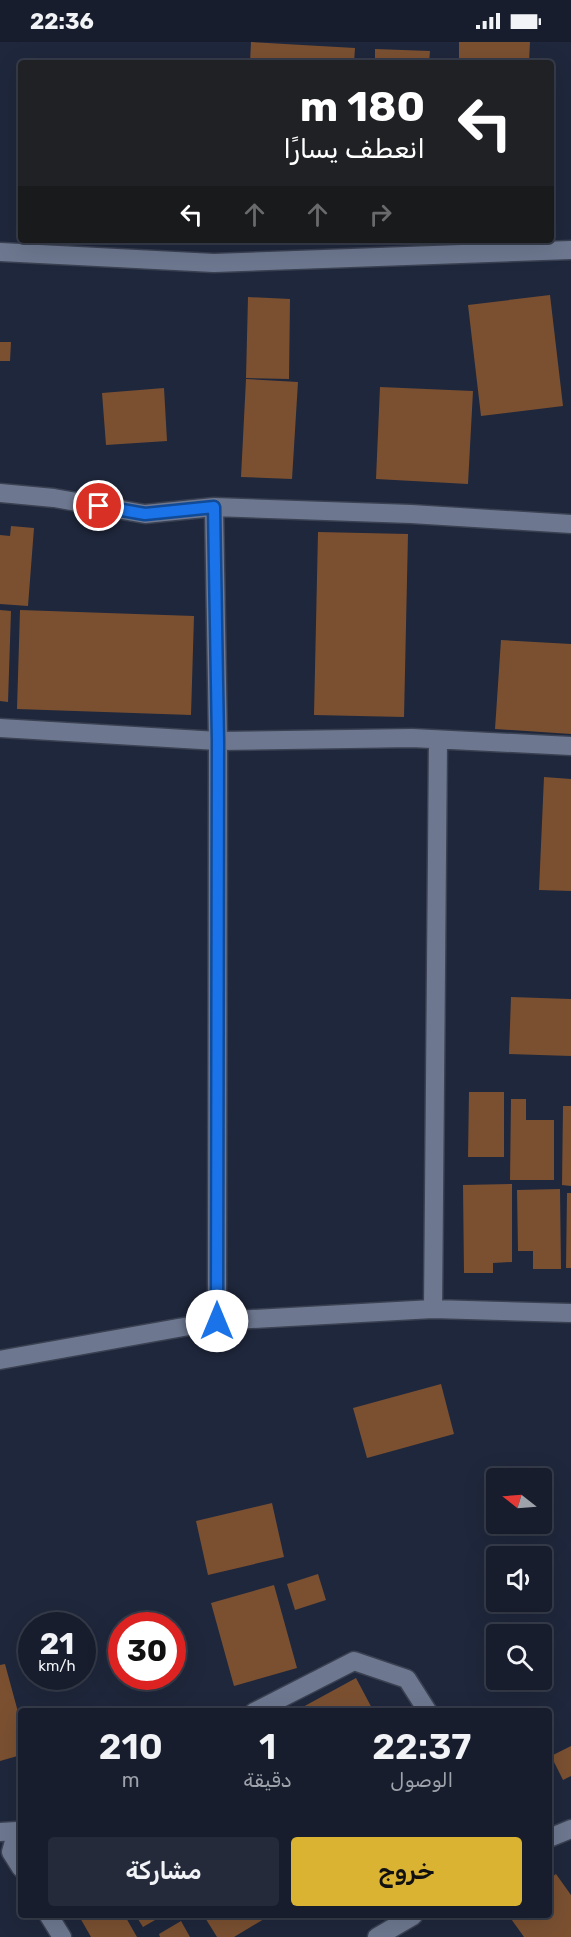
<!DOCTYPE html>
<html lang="ar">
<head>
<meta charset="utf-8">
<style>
  body { margin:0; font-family:Rubik,Vazirmatn,sans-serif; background:#242a39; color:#f1f3f6; direction:rtl; height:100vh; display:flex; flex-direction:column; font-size:22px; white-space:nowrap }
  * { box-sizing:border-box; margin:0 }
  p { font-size:20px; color:#9ea2aa }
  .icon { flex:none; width:33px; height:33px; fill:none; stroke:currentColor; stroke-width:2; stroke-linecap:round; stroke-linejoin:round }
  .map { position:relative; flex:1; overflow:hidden; direction:ltr }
  .details { position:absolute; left:18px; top:1666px; width:534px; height:210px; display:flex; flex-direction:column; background:#171d2d; border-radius:6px; box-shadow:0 6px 24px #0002,0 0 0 2px #363b49; direction:rtl }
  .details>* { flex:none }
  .hud { position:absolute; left:18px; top:18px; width:536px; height:183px; border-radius:6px; box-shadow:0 6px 24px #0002,0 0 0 2px #363b49; direction:rtl; background:#202124; color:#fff; overflow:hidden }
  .needle { width:39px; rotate:287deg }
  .buttons { position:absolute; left:486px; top:1426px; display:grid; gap:12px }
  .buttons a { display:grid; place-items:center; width:66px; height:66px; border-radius:6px; background:#171d2d; box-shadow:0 6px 24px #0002,0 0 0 2px #363b49; font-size:30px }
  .speed { position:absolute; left:18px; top:1570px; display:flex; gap:12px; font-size:30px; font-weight:700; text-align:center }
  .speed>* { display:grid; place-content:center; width:78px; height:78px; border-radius:50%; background:#171d2d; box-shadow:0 6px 24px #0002,0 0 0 2px #363b49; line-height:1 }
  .speed small { font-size:15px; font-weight:400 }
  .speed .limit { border:9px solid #d22; background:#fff; color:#111 }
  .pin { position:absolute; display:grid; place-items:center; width:51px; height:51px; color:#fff; margin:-26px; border:3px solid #fff; border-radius:50%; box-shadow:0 2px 6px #0007 }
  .me { position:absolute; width:66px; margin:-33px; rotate:0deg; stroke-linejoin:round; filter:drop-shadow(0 0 4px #0008) }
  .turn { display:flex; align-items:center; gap:21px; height:126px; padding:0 30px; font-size:27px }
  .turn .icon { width:78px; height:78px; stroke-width:2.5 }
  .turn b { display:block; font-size:42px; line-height:51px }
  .lanes { display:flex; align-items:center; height:57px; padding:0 30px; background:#0003; justify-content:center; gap:30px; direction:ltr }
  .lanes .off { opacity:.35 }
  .eta { display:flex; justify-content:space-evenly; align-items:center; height:102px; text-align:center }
  .eta b { font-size:36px; font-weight:600; line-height:42px }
  .action { display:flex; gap:12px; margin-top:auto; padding:12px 30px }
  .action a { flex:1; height:69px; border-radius:6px; background:#dab333; color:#111; font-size:24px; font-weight:600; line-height:69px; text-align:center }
  .action a+a { background:#242a39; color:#f1f3f6 }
  .status { display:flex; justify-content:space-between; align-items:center; height:42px; padding:0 30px; background:#171d2d; direction:ltr }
  .status svg { height:16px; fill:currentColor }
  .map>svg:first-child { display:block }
</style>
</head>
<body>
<div class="status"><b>22:36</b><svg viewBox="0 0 49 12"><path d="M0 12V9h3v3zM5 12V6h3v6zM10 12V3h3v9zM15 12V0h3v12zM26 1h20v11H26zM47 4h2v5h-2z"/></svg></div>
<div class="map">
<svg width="571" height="1895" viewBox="0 0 571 1895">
  <rect width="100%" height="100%" fill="#1f273c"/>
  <path fill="#7a5031" d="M251 0 355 6 354 21H250Z
    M459 0H530L529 21H459Z
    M375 7 430 9 429 21H375Z
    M550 253 563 364 481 374 468 263Z
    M248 255 290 257 289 337 246 336Z
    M0 300H11L10 319H0Z
    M246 337 298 340 292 437 241 435Z
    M380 345 473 349 468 442 376 437Z
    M164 346 167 399 106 403 102 351Z
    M11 484 34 486 28 564 0 562V493L10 494Z
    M318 490 408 492 404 675 314 673Z
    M0 568 11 569 8 660 0 659Z
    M20 568 194 574 191 673 17 667Z
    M501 598 571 602V692L495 687Z
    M544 735 571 737V849L539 848Z
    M511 955 571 957V1014L509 1012Z
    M469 1050H504V1115H468Z
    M511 1057H526V1078H554V1138H510Z
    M563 1064H571V1144L562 1143Z
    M512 1142V1220L493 1221V1231H464L463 1143Z
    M560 1147 561 1227H533V1209H518L517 1148Z
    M567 1151H571V1226H566Z
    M441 1342 454 1392 367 1416 353 1366Z
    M272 1461 284 1515 208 1533 196 1479Z
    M318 1532 326 1558 295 1568 287 1542Z
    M274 1543 297 1626 234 1644 211 1561Z
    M5 1622 21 1681V1713L0 1719V1623Z
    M356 1636 374 1670H303L301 1666Z
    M571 1704V1734L563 1738 551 1714Z
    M556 1832 571 1853V1895H524L509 1874H549V1837Z
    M79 1874H125L137 1895H91Z
    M136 1874H162L143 1885Z
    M204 1874H262L264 1877 234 1895H217Z
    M181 1879 190 1895H160L159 1892Z"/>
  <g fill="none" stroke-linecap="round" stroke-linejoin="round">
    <defs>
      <path id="street" d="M0 210 214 221 571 208
        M0 451 54 456 145 472 214 465 411 472 571 482
        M214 465 218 699 412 696 571 704
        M0 686 218 699 217 1279 433 1267 438 698
        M433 1267 571 1271
        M0 1318 217 1279
        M254 1670 354 1619 407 1637 428 1670
        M0 1790 17 1789 11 1810 21 1826
        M549 1796 571 1787
        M49 1874 62 1895
        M377 1895 413 1874"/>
    </defs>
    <use href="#street" stroke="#3a4152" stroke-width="21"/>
    <use href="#street" stroke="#6d7890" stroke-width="18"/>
  </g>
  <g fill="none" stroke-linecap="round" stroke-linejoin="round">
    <defs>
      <path id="route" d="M99 464 145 472 214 465 218 699 217 1279"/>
    </defs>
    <use href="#route" stroke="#114b97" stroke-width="15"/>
    <use href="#route" stroke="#1a73e8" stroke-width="10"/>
  </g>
</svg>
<div class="buttons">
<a><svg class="needle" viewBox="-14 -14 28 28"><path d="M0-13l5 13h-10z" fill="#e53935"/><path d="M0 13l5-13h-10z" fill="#9ea2aa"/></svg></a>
<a><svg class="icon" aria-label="sound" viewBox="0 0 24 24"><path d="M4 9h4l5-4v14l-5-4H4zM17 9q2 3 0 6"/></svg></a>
<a><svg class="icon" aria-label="search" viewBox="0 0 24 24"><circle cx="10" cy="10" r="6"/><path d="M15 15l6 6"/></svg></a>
</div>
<div class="speed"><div>21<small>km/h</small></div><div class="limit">30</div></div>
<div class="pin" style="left:99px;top:464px;background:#d93025"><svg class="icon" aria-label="arrive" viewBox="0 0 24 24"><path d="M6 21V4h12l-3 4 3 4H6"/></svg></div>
<svg class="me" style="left:217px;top:1279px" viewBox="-20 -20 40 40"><circle r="19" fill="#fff"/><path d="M0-13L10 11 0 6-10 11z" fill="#1a73e8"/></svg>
<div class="hud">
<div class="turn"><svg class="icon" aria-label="left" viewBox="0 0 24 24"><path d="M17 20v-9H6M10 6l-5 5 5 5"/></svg><div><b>180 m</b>انعطف يسارًا</div></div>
<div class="lanes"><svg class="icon" aria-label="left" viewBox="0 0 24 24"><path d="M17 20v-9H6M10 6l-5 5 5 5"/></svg><svg class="icon off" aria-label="ahead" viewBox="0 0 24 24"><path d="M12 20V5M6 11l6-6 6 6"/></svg><svg class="icon off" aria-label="ahead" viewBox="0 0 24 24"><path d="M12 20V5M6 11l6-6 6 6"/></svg><svg class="icon off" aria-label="right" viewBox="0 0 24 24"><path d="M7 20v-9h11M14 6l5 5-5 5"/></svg></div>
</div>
<section class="details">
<div class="eta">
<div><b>22:37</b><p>الوصول</p></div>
<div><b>1</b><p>دقيقة</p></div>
<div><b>210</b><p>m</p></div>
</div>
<div class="action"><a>خروج</a><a>مشاركة</a></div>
</section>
</div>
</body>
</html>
